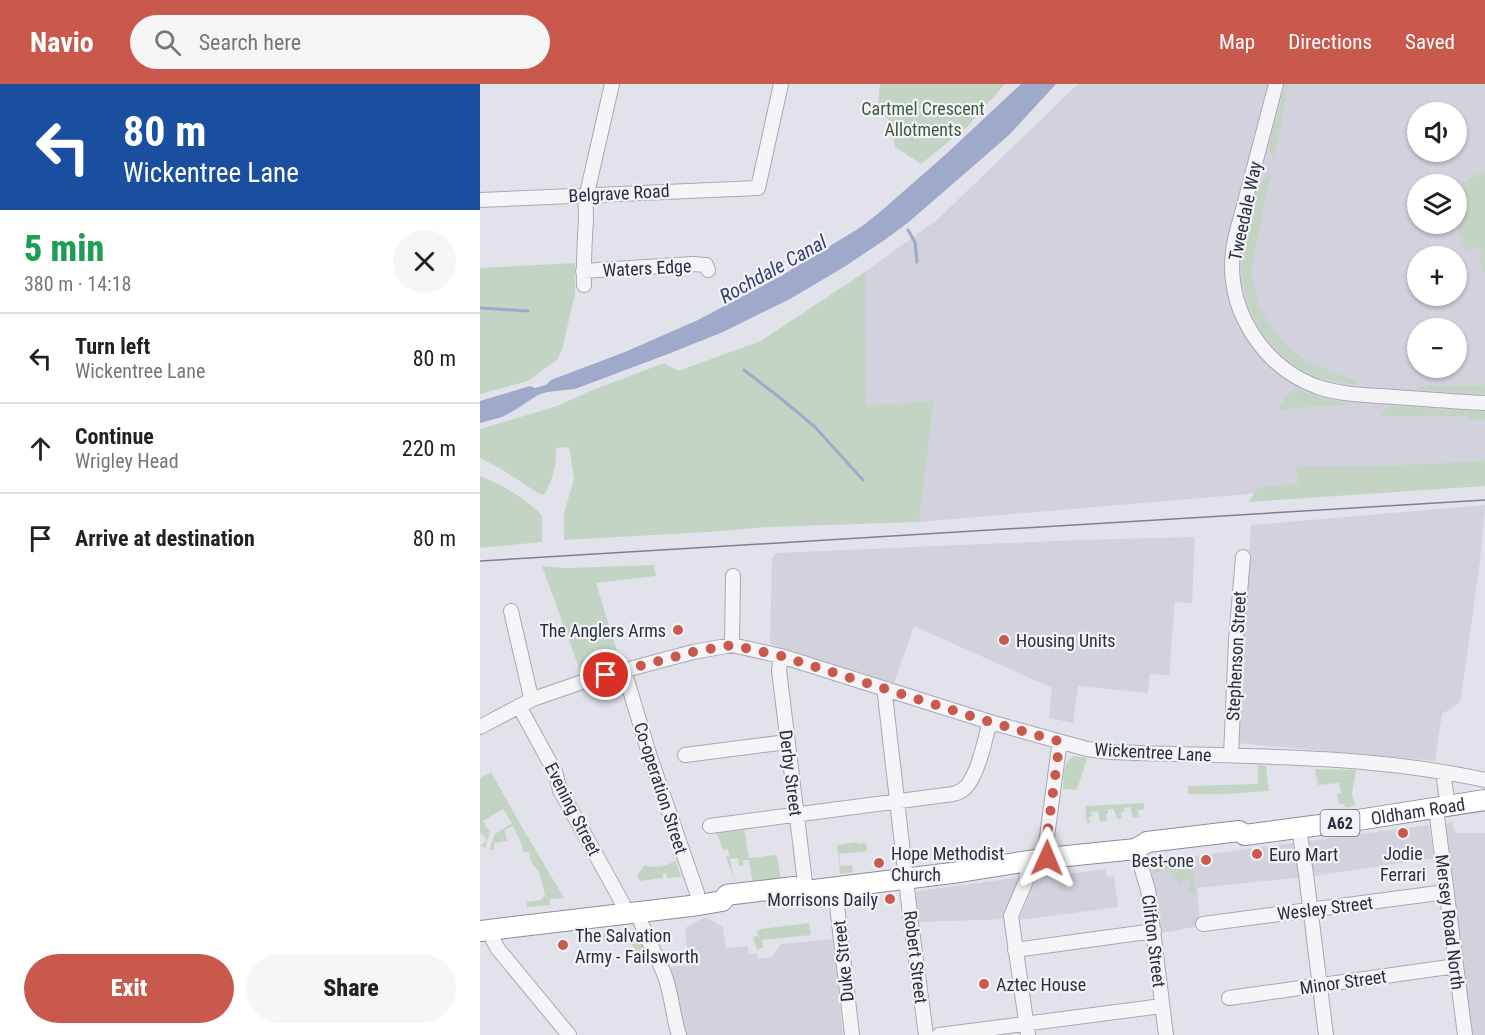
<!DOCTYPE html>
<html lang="en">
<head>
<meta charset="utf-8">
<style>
  body { margin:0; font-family:"Roboto Condensed",sans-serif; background:#f6f6f6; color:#222; height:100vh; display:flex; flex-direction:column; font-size:22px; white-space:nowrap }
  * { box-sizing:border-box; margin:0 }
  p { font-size:20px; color:#767676 }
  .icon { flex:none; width:33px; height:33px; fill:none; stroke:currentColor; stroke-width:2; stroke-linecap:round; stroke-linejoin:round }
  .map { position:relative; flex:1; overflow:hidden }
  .sheet { display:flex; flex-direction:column; background:#fff; width:480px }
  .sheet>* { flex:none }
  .hud { background:#1a4fa0; color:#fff; overflow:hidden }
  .controls { position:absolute; left:927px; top:18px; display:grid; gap:12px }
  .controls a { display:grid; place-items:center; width:60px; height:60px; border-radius:50%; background:#fff; box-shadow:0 2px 4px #0004; font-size:30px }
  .pin { position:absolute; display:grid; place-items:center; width:51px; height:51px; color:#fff; margin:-26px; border:3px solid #fff; border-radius:50%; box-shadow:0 2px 6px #0007 }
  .me { position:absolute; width:66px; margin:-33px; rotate:1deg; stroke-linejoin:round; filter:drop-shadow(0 0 4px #0008) }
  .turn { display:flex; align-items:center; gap:21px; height:126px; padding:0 24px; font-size:27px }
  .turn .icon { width:78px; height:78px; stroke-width:2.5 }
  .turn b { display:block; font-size:42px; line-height:51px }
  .round { display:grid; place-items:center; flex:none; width:63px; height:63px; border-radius:32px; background:#f6f6f6 }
  .headline { display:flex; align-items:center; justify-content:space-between; height:102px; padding:0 24px }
  h1 { font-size:36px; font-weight:800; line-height:45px; color:#1e9e55 }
  .cta { display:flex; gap:12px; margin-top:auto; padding:12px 24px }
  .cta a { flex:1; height:69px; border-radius:36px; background:#c9594d; color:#fff; font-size:24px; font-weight:800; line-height:69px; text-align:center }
  .cta a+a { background:#f6f6f6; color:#222 }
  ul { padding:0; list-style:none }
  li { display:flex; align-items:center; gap:18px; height:90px; padding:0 24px; border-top:2px solid #e0e0e0 }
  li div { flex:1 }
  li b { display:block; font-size:22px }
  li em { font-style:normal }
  header { display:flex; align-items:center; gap:36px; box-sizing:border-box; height:84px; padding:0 30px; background:#c9594d; color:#fff }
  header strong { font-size:28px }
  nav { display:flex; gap:33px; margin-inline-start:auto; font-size:21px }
  .search { width:420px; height:54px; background:#f6f6f6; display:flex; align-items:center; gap:15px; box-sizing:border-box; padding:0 21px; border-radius:33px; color:#767676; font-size:22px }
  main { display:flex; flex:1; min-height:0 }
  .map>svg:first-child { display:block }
</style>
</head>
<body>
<header>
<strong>Navio</strong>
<div class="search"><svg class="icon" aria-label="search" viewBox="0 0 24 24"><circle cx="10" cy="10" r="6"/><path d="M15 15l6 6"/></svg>Search here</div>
<nav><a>Map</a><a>Directions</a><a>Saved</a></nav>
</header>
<main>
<section class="sheet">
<div class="hud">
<div class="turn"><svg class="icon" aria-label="left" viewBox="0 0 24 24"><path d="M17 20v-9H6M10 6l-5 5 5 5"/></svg><div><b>80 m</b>Wickentree Lane</div></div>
</div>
<div class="headline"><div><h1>5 min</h1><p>380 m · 14:18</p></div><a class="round"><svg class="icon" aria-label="close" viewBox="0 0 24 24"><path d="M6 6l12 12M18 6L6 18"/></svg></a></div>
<ul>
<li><svg class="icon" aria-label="left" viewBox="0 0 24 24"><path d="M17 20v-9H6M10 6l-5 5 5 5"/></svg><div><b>Turn left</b><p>Wickentree Lane</p></div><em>80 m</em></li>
<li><svg class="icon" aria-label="ahead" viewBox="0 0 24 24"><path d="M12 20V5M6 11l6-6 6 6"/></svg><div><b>Continue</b><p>Wrigley Head</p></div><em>220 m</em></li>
<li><svg class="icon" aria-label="arrive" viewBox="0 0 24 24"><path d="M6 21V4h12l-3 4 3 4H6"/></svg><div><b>Arrive at destination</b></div><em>80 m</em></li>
</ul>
<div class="cta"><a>Exit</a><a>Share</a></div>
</section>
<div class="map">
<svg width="1005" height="951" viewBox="0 0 1005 951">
  <rect width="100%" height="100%" fill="#e2e3ea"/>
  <path fill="#d1d2dc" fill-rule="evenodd" d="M598 0H1005V390L439 438 454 317 386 321 385 188 458 135ZM938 28H976V68H938ZM938 100H976V140H938ZM938 172H976V212H938ZM938 244H976V284H938Z
    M1005 421 1000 477 981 614 978 620 962 630 955 677 757 659 771 441Z
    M715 453 712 519 695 518 689 591 670 590 668 609 598 602 593 639 569 634 572 604 434 542 414 599 290 560 292 475 296 469 598 456Z
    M972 738 975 749H1005V951H992L966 740Z
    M949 741 954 774 834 792 717 804 720 842 682 849 670 778Z
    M625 785 627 793 634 792 638 823 539 836 557 794Z
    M535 794 542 798 528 835 439 838 435 810 438 807Z
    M225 833 243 843 246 864 267 862 269 870 277 869 278 875 291 873 301 860 353 855 363 951H204L190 883 209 881 205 844Z"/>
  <path fill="#c4d4c4" d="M400 0H525L488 42 441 80 415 63 409 35 397 29Z
    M806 0H808L794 78 789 62 791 61 790 57Z
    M1005 87V190L998 173 1002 171 999 162 986 167 975 140H976V100H969L980 96 981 99 988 97V95Z
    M791 89 771 187 778 220 790 242 802 257 813 267 827 277 877 298V301C865 299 852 298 841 294 790 276 759 224 762 172 764 149 772 127 778 105L782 99 781 97Z
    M95 179V210L82 266 78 275 48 297 0 310V184Z
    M385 188 386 321 454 317 439 438 288 443 228 448 84 456V429L94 395 89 363 76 364C77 381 73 396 64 411L58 409 21 385 0 374V345L77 322 110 307 184 279 198 287 281 257Z
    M1005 301V310L938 306V303Z
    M817 305C834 312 850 316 868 319L869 321 811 324 800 327 799 323 809 308Z
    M910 322 1005 328V336H989L988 332H901L903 328Z
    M1005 377V402L768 418 779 403 818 400 816 383 901 382Z
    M0 392C23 401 44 414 62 431V458L0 464Z
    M174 481 176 492 116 499 141 581 102 592 62 482 86 484Z
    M594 672 607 674 597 706 583 705C584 693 582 678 594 672Z
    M778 681 786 682 789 707 746 710H708V702L778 700Z
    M835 685 876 686 872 710 875 722 865 724 864 720H859L857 710H861L859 699 838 701Z
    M11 688 39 738 84 814 70 815V821L47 823V818L61 816 65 811 59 788 51 778 49 768H43L42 761 33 742 25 746 27 757 14 759V766H9L15 750 32 739 23 725 3 737 10 748 5 764 1 762 7 756 0 748V694Z
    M664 719V725L658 726 659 733 653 734 650 723 644 724V728H641L642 735H637L634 725H628V730H626L627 737 620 738 618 727 611 728 612 732 609 733 610 739H607L605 722Z
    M264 744 269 774 297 771 301 797 273 801 269 776H263V782H259L258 774 250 775 254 794 256 797H255L246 773 250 771 247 765 243 766 236 748Z
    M377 758 378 760 386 759 387 767 359 770 360 782 372 781 373 788 360 790 357 761Z
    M702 774 711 775 716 812 707 805 711 800 706 794 700 800 691 792 693 789 691 787 688 789 685 786 673 790 671 778Z
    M196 777 201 793 187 794 186 789 183 790V794L160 797 157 791 165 781C176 785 185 782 196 777Z
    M329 839 331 851 282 856 283 864 277 865 273 853 278 852 277 846H280V845Z
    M154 846 165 866V870L161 875 148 854 141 855V856L134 855 99 860 98 853Z"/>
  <path fill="#9fa9c9" d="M541 0H576L529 51 430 137 406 155 364 183 310 215 243 248 188 270 95 305 67 308 58 311 35 326 22 333 0 339V317L50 302 55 304 66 301 71 296 145 268 218 236 301 192 381 143 400 128 465 71Z"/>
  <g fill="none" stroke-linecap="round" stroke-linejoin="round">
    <path stroke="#9fa9c9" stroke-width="3" d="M428 146 435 158 437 178
      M0 224 48 227
      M264 286 299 313 335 343 383 396"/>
    <defs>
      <path id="minor" d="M796 0C786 38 776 76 766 114 762 131 755 150 753 167 746 226 783 283 838 303 862 311 889 311 914 313 945 315 975 318 1005 319
        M0 116 278 104 301 0
        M103 187 213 180 226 181 228 186
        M104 201C103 179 105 157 106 134 106 121 104 118 108 105L132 0
        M31 527 50 609 53 615
        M252 561 253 492
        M301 572 299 586 326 807
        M144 586 170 673 217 809 219 821
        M407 605 405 611 431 839 446 951
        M39 622 75 688 80 706 143 820 144 829
        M0 643 53 615 108 596 213 568 252 561 301 572 510 638 607 665 630 668C755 673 882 669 1005 696
        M205 671 307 658
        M751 671 756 556 763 473
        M963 688 968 723
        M956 725 985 951
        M230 742 473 710C478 709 482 707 486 703 499 688 504 658 510 638
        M819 744 826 790 846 951
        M656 765 668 806 686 951
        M567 774 566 760 579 663 578 657
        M546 778 547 787 546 797 531 832 548 951
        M355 804 372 951
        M158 828C163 851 178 872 186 895 192 913 193 933 199 951
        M723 840 966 808
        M12 846 13 856 18 865 89 951
        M535 866 674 847
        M749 914 976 882
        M459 951 682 922"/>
      <g id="highway">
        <path id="s1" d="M0 847 219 821 242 817 247 811 254 810 314 803 326 807 480 788 567 774 656 765 667 758 759 747 765 751 878 736 1005 716"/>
      </g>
    </defs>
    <use href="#minor" stroke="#a7a9b4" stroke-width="16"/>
    <use href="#highway" stroke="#8a8da0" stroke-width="22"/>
    <use href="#minor" stroke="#f5f5f8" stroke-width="14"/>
    <use href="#highway" stroke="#fff" stroke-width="20"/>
    <path stroke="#7c7f93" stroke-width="1.5" d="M0 477 1005 416"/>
  </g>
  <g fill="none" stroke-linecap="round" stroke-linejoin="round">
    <path stroke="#c9594d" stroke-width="10" stroke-dasharray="0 18" d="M126 591 213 568 252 561 301 572 510 638 578 657 579 663 566 760 567 774"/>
  </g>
  <g fill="#c9594d" stroke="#f2f3f7" stroke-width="2">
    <circle cx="198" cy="546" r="6"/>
    <circle cx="524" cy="556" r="6"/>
    <circle cx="923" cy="749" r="6"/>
    <circle cx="777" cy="770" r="6"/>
    <circle cx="726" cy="776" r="6"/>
    <circle cx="399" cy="779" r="6"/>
    <circle cx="410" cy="815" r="6"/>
    <circle cx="83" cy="861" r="6"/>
    <circle cx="504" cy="900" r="6"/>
  </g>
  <g text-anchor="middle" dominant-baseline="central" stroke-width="4.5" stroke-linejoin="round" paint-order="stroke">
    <rect fill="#f2f3f7" stroke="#676978" stroke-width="1.5" x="840.5" y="726" width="39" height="26" rx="4.5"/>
    <g font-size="16" font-weight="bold" fill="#2b2e42">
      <text x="860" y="739">A62</text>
    </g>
    <g font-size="18" fill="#395d3b" stroke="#f2f3f7">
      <text x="443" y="24">Cartmel Crescent<tspan x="443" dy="21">Allotments</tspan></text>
    </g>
    <g font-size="18" fill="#2b2e42" stroke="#f2f3f7">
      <text transform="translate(139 109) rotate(-3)">Belgrave Road</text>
      <text transform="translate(765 127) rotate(-78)">Tweedale Way</text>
      <text transform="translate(167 184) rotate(-3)">Waters Edge</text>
      <text transform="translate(756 572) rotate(-87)">Stephenson Street</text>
      <text transform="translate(673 668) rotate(3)">Wickentree Lane</text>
      <text transform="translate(311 689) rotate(83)">Derby Street</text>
      <text transform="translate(181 704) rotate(72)">Co-operation Street</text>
      <text transform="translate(93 725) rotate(63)">Evening Street</text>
      <text stroke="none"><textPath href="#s1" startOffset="952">Oldham Road</textPath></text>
      <text transform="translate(845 824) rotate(-7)">Wesley Street</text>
      <text transform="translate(970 838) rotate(83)">Mersey Road North</text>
      <text transform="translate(674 857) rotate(83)">Clifton Street</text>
      <text transform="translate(436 873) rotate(83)">Robert Street</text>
      <text transform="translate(363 877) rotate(-96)">Duke Street</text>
      <text transform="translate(863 898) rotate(-8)">Minor Street</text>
    </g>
    <g font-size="18" fill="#2b2e42" stroke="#f2f3f7" text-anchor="start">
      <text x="186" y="546" text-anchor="end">The Anglers Arms</text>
      <text x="536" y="556">Housing Units</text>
      <text x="411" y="769">Hope Methodist<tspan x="411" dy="21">Church</tspan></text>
      <text x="923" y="769" text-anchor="middle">Jodie<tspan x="923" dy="21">Ferrari</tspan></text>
      <text x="789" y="770">Euro Mart</text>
      <text x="714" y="776" text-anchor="end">Best-one</text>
      <text x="398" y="815" text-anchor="end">Morrisons Daily</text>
      <text x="95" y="851">The Salvation<tspan x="95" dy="21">Army - Failsworth</tspan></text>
      <text x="516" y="900">Aztec House</text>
    </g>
    <g font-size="20" font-style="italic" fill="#364274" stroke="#f2f3f7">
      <text transform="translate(293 185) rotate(-29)">Rochdale Canal</text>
    </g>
  </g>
</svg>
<div class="controls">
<a><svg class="icon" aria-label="sound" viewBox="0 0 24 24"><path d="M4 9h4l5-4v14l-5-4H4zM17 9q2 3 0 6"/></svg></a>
<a><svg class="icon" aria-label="layers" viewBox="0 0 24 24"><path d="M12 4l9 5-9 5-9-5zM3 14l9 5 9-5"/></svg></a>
<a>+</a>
<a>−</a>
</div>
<div class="pin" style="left:126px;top:591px;background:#d93025"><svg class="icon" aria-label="arrive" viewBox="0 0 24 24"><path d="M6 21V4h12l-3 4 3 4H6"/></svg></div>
<svg class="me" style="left:567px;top:774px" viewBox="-20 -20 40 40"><path d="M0-17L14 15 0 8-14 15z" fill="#c9594d" stroke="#fff" stroke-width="4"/></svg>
</div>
</main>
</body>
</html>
